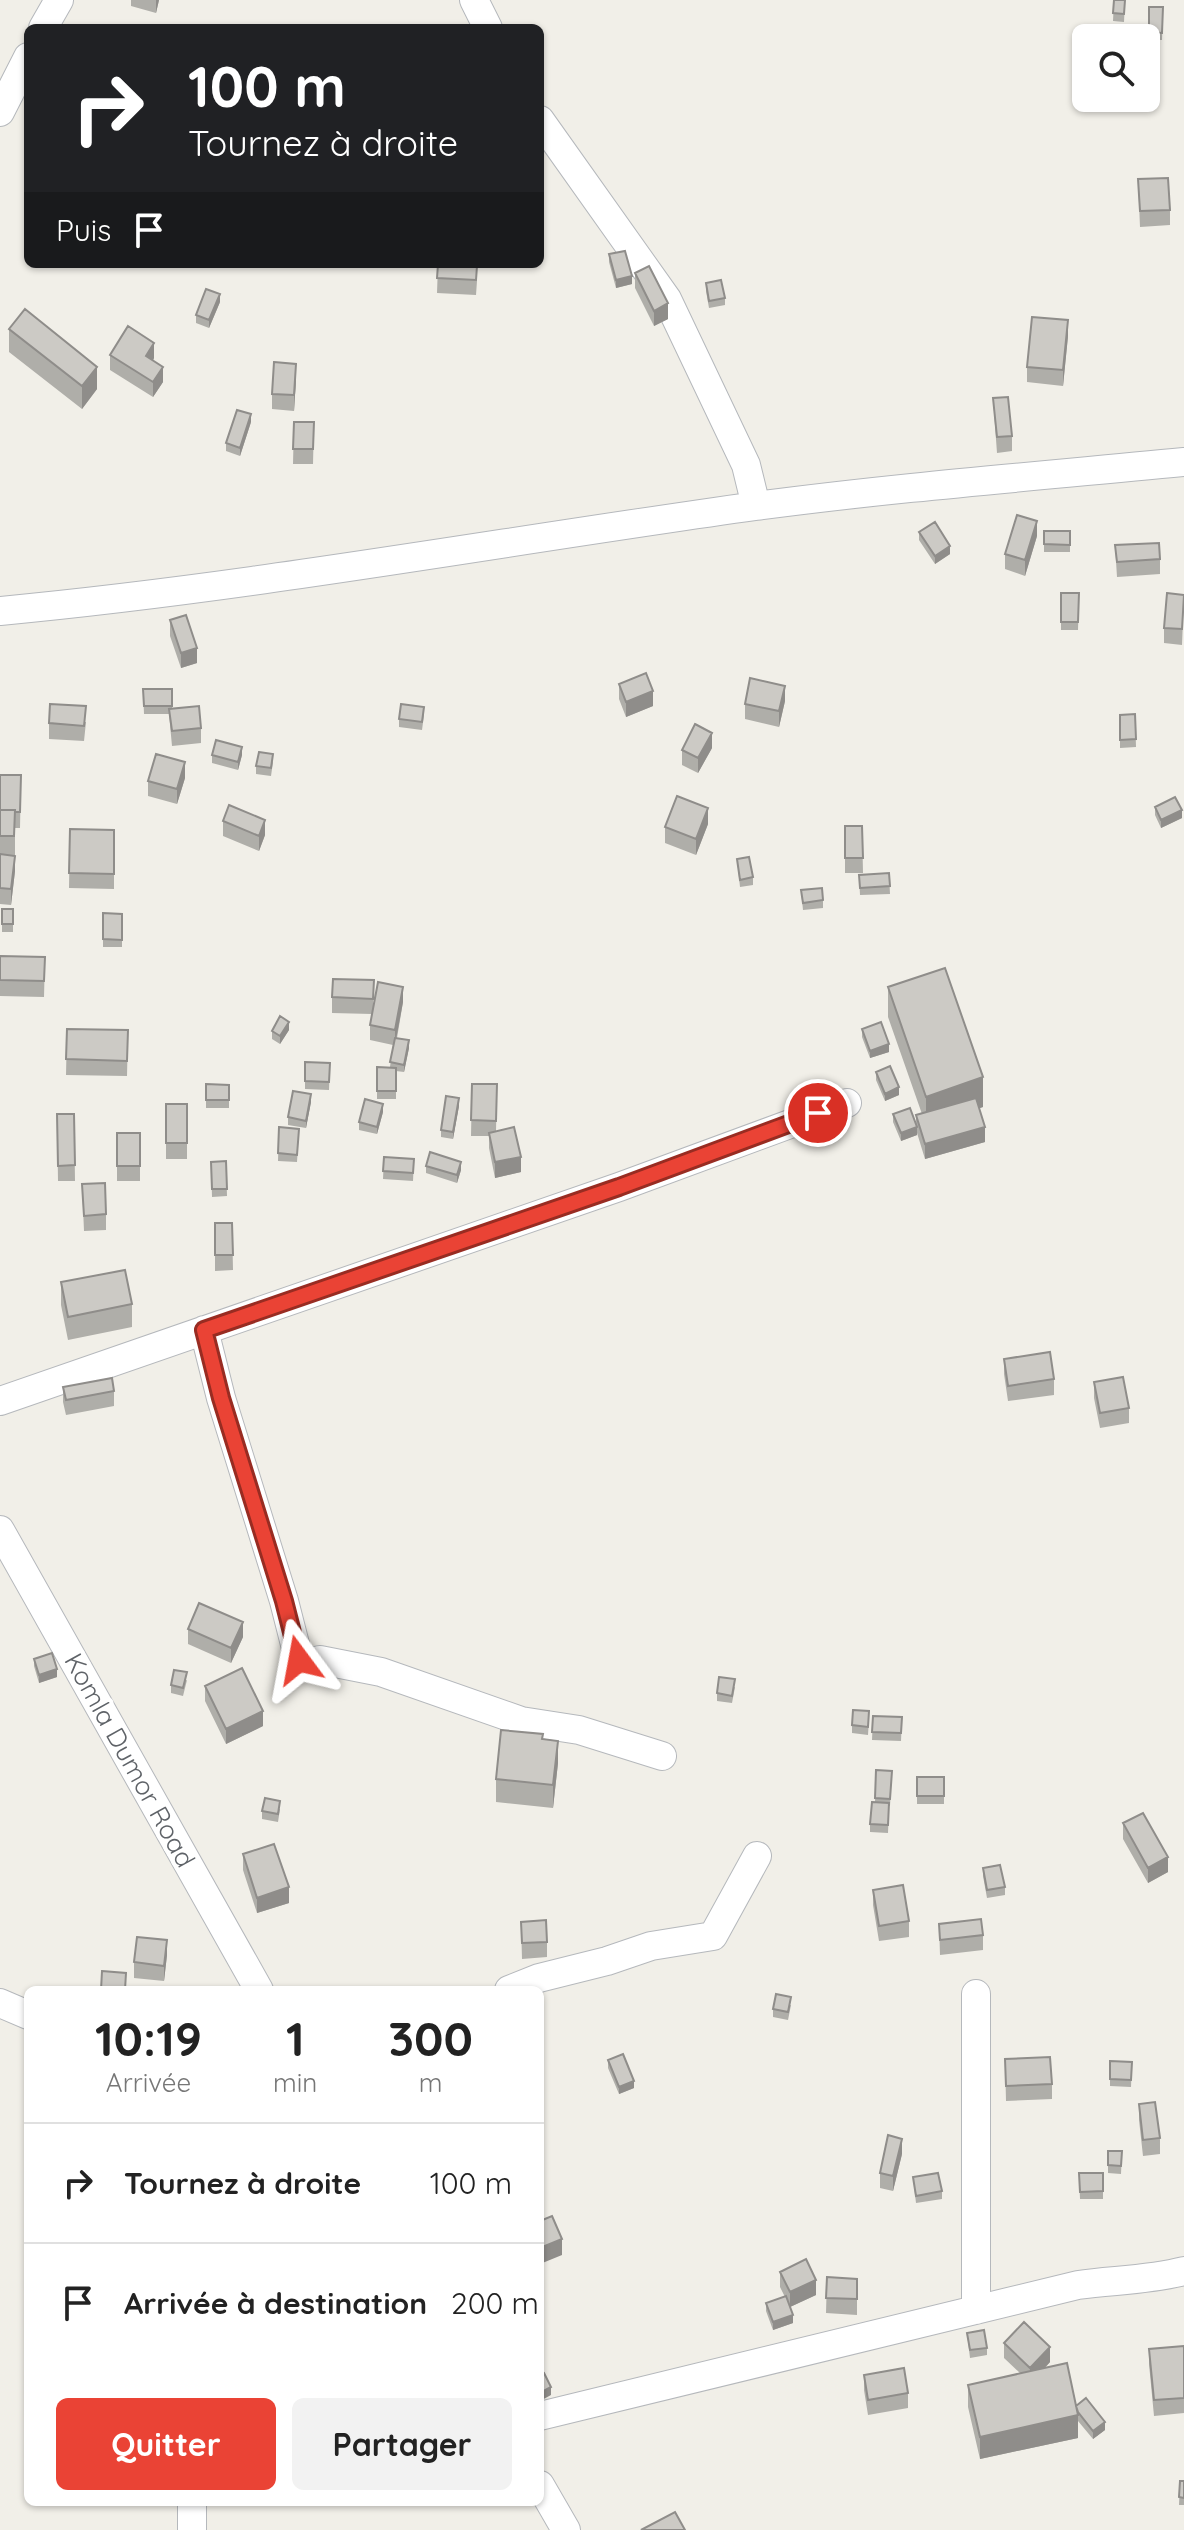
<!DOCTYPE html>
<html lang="fr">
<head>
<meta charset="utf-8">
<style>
  body { margin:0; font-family:Quicksand,sans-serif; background:#f2f2f2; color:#222; height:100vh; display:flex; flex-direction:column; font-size:30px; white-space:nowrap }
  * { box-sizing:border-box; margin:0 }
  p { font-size:26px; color:#767676 }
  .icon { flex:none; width:44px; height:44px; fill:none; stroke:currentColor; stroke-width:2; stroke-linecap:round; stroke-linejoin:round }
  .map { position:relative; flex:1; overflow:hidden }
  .drawer { position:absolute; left:24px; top:1986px; width:520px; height:520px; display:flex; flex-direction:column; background:#fff; border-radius:12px; box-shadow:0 2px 6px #0004 }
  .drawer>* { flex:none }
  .guide { position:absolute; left:24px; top:24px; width:520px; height:244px; border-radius:12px; box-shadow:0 2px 6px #0004; background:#202124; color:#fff; overflow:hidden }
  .tools { position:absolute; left:1072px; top:24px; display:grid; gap:16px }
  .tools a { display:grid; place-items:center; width:88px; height:88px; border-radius:12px; background:#fff; box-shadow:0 2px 6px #0004; font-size:40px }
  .pin { position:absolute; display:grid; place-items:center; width:68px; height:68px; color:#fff; margin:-34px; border:4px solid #fff; border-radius:50%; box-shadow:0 2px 8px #0007 }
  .me { position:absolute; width:88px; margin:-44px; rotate:347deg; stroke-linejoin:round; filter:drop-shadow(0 0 6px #0008) }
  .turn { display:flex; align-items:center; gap:28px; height:168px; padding:0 32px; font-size:36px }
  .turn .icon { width:104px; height:104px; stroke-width:2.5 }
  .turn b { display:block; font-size:56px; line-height:68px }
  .then { display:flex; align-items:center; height:76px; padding:0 32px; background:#0003; gap:16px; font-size:30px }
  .eta { display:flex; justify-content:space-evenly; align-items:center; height:136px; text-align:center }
  .eta b { font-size:48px; font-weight:700; line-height:56px }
  .action { display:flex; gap:16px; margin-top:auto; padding:16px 32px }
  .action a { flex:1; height:92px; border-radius:12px; background:#ea4335; color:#fff; font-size:32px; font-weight:700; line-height:92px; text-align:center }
  .action a+a { background:#f2f2f2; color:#222 }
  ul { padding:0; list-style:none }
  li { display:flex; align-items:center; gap:24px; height:120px; padding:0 32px; border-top:2px solid #e0e0e0 }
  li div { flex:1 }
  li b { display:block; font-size:30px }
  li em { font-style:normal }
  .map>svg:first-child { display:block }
</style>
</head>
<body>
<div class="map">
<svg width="1184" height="2530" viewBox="0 0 1184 2530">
  <rect width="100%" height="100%" fill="#f1efe8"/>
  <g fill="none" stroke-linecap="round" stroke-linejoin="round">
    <defs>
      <path id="minor" d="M474 0 488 28
        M43 28 59 0
        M0 112 28 57
        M540 120 667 299 746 465 756 506
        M0 611C254 587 504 541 756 506 898 487 1041 476 1184 462
        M204 1330 221 1398 284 1601 299 1660 303 1664 320 1660 381 1672 521 1721 579 1730 662 1756
        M0 1401 619 1187 847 1103
        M0 1530 259 1990
        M509 1990 539 1978 607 1961 651 1946 713 1936 757 1856
        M976 1994V2310
        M0 2003 28 2015
        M540 2416 1078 2285C1114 2280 1149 2280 1184 2271
        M540 2485 566 2530
        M192 2502V2530"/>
    </defs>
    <use href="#minor" stroke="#b5b8bc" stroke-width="30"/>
    <use href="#minor" stroke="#fff" stroke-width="28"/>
  </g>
  <path fill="#afaea9" d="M131 0H159L156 13 131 6Z
    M1114 0H1125L1124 22 1113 21Z
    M1149 7H1163L1162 40H1149Z
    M1138 179 1170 210V225L1140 227Z
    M609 254 632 284 616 288 609 262Z
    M438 264 477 281 476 295 437 293Z
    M635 273 668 319 654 326 635 288Z
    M706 283 725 298V305L709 308 706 291Z
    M220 302 209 328 196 323V315Z
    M9 329 97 389 82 409 9 352Z
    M1068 336 1063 386 1027 382V367Z
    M110 355 154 358 153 361 163 382 153 397 110 370Z
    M296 379 294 411 272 409V394Z
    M993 398 1012 436V451L997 453Z
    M251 422 240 456 226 451V443Z
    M294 422H314L313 464H293Z
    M1044 531H1070V552H1044Z
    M919 532 950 554 935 564 919 540Z
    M1037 536 1025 576 1005 569V554Z
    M1115 545 1160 559V574L1117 577Z
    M1061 593H1079L1078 630H1061Z
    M1184 595 1182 645 1164 643V628Z
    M170 620 197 663 181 668 170 636Z
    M619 684 653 706 626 717 619 699Z
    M143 689H172V709L201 728V743L172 746 169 714H144Z
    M785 701 779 727 745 719V704Z
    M1135 714 1136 747 1120 748V715Z
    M424 715 422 730 399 727V719Z
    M86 722 84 741 49 739V723Z
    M712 748 698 773 682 765V750Z
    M212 755H242L238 770 212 763Z
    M273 762 271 776 256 774V766Z
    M0 775H21L20 828H15V871L11 905 0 904Z
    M185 778 177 804 148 796V781Z
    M1155 807 1182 818 1161 828 1155 815Z
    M223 821 265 835 259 851 223 836Z
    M708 824 696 855 665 843V827Z
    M845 826H862L863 873H845Z
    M70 829 114 830V889L69 888Z
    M737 859 753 877V885L740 887Z
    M889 873 890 894 860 895 859 875Z
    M801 890 823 900V908L803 910Z
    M2 909H13V932H2Z
    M103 913 122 914V947H103Z
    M0 956 45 957 44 997 0 996Z
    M374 980 373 1007 403 1002 397 1038 409 1048 404 1072 396 1071V1099H377V1067H390L393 1045 370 1040V1025L372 1014 332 1013V997Z
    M888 987 983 1107 979 1108 985 1142 925 1159 917 1133V1135L901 1141 893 1122V1114L916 1125V1115L922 1114 888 1017Z
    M67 1029 128 1030 127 1076 66 1075Z
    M862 1029 889 1052 870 1058 862 1037Z
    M289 1030 280 1044 272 1039V1031Z
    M305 1062 330 1063 329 1090 305 1089Z
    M876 1072 899 1095 885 1101 876 1080Z
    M206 1084 229 1085V1108H206Z
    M472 1084H497L496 1131 521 1172 495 1178 489 1148V1136H471Z
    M311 1102 306 1128 288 1125V1117Z
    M166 1104H187V1159H166Z
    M459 1106 453 1139 441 1137V1130Z
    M383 1112 377 1134 359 1130V1122Z
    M57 1114H74L75 1181H58Z
    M279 1127 299 1129 297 1162 278 1161Z
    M117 1133H140V1181H117Z
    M384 1157 414 1159 413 1181 383 1179Z
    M226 1161 227 1196 212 1197 211 1162Z
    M426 1166 461 1170 457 1183 426 1173Z
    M82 1184 106 1214V1230L84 1231Z
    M215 1223H232L233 1270 215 1271Z
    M61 1282 132 1304V1327L68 1340 61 1305Z
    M1004 1359 1054 1379V1395L1008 1401 1004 1374Z
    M1094 1382 1129 1408V1423L1100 1428 1094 1398Z
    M63 1387 114 1391V1406L66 1415 63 1402Z
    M188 1629 243 1637 231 1663 188 1644Z
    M34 1659 57 1677 39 1683 34 1666Z
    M187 1680 183 1696 171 1693V1685Z
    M205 1686 263 1726 226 1744 205 1701Z
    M735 1687 732 1703 717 1701V1693Z
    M873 1716 902 1717 901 1741 872 1740Z
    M869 1719 868 1735 852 1733V1725Z
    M543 1739 558 1763 553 1808 496 1802V1779Z
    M876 1770 892 1771 890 1806H889L888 1833 870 1832V1824L875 1802Z
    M917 1777H944V1804H917Z
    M280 1809 278 1822 262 1819V1811Z
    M1123 1823 1168 1872 1148 1883 1123 1839Z
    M243 1854 289 1903 257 1913 243 1870Z
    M983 1868 1005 1887V1895L987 1898 983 1876Z
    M873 1890 909 1921V1937L879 1941 873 1905Z
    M521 1922 547 1942V1957L522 1959Z
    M939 1924 983 1935V1950L940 1955Z
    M167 1955 164 1981 134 1978V1962Z
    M791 2005 788 2020 773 2017V2009Z
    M1005 2059 1052 2084V2099L1006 2101Z
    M608 2060 634 2088 619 2094 608 2068Z
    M1110 2061 1132 2062 1131 2087 1110 2086Z
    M1139 2104 1160 2138V2154L1143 2156 1139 2120Z
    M1122 2151 1121 2174 1108 2173V2165Z
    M902 2154 893 2191 880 2188V2173Z
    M1079 2173H1103V2199H1080Z
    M913 2177 942 2191V2199L916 2203Z
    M780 2272 816 2295 790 2307 793 2323 773 2330 766 2311V2303L785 2297 780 2287Z
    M827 2277 857 2279V2315L826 2313Z
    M967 2333 987 2348V2355L970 2358Z
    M1004 2343 1050 2362 1045 2368 1076 2406 1105 2430 1093 2439 1078 2421V2438L980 2459 968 2407V2385L1020 2373 1004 2358Z
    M1184 2346V2413L1154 2416 1149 2364V2349Z
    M864 2375 908 2393V2408L868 2415 864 2390Z
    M1180 2481H1184V2505H1179Z"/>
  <path fill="#8f8d8a" d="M156 0H159L156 13Z
    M632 276V284L616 288V280Z
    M220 294V302L209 328V320Z
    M668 303V319L654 326V311Z
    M1068 320V336L1063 386V370Z
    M154 343V358L146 372V356Z
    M296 364V379L294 411V395Z
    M97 367V389L82 409V386Z
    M163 367V382L153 397V382Z
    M251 414V422L240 456V448Z
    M1037 521V536L1025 576V560Z
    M950 546V554L935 564V556Z
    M197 648V663L181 668V653Z
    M785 686V701L779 727V711Z
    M653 691V706L626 717V702Z
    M712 733V748L698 773V758Z
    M242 747V755L238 770V762Z
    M185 762V778L177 804V789Z
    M708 808V824L696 855V839Z
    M1182 810V818L1161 828V820Z
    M265 820V835L259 851V836Z
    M15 856V871L11 905V889Z
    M403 987V1002L395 1045V1030Z
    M289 1022V1030L280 1044V1036Z
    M409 1040V1048L404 1072V1065Z
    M889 1044V1052L870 1058V1051Z
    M983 1077V1107L926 1127V1097Z
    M899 1087V1095L885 1101V1094Z
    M311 1094V1102L306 1128V1121Z
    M459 1098V1106L453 1139V1132Z
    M383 1104V1112L377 1134V1127Z
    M917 1127V1135L901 1141V1133Z
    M985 1127V1142L925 1159V1144Z
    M521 1157V1172L495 1178V1162Z
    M461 1162V1170L457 1183V1175Z
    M243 1622V1637L231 1663V1648Z
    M57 1669V1677L39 1683V1675Z
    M263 1711V1726L226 1744V1729Z
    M558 1741V1763L553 1808V1785Z
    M1168 1857V1872L1148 1883V1868Z
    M289 1887V1903L257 1913V1898Z
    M167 1940V1955L164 1981V1966Z
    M634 2081V2088L619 2094V2087Z
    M902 2139V2154L893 2191V2176Z
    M562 2239V2255L540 2264V2248Z
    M816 2280V2295L790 2307V2292Z
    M793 2315V2323L773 2330V2322Z
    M1050 2347V2362L1030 2383V2368Z
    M551 2387V2395L540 2401V2393Z
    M1078 2415V2438L980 2459V2437Z
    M1105 2422V2430L1093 2439V2431Z"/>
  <path fill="#cccac5" stroke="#8f8d8a" stroke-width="2" d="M1114 0H1125L1124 14 1113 13Z
    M1149 7H1163L1162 33 1149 32Z
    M1168 178 1170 210 1140 211 1138 179Z
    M625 251 632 276 616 280 609 254Z
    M438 264 477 266 476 280 437 278Z
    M649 266 668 303 654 311 635 273Z
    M721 280 725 298 709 301 706 283Z
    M206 289 220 294 209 320 196 315Z
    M25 309 97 367 82 386 9 329Z
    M1032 317 1068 320 1063 370 1027 367Z
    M128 326 154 343 146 356 163 367 153 382 110 355Z
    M274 362 296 364 294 395 272 394Z
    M1008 397 1012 436 997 437 993 398Z
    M237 410 251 414 240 448 226 443Z
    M294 422H314L313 449H293Z
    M1017 515 1037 521 1025 560 1005 554Z
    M935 522 950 546 935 556 919 532Z
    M1044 531H1070V545L1044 544Z
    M1159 543 1160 559 1117 562 1115 545Z
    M1061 593H1079L1078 622H1061Z
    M1167 593 1184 595 1182 629 1164 628Z
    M186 615 197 648 181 653 170 620Z
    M646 673 653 691 626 702 619 684Z
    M750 678 785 686 779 711 745 704Z
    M143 689H172V706H144Z
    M50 704 86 706 84 726 49 723Z
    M401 704 424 707 422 722 399 719Z
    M199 706 201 728 172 731 169 709Z
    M1135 714 1136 739 1120 740V715Z
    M695 724 712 733 698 758 682 750Z
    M216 740 242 747 238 762 212 755Z
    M259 752 273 754 271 768 256 766Z
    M156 754 185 762 177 789 148 781Z
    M0 775H21L20 812H15V810H0Z
    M677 796 708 808 696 839 665 827Z
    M1175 797 1182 810 1161 820 1155 807Z
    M229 805 265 820 259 836 223 821Z
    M0 810H15L14 836H0Z
    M845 826H862L863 858H845Z
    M70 829 114 830V874L69 873Z
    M0 854 15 856 11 889 0 888Z
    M749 857 753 877 740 880 737 859Z
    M889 873 890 886 860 888 859 875Z
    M822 888 823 900 803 903 801 890Z
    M2 909H13V924H2Z
    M103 913 122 914V940L103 939Z
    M0 956 45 957 44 981 0 980Z
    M945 968 983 1077 926 1097 888 987Z
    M333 979 374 980 373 999 332 997Z
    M378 982 403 987 395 1030 370 1025Z
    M280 1016 289 1022 280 1036 272 1031Z
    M881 1022 889 1044 870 1051 862 1029Z
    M67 1029 128 1030 127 1061 66 1059Z
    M395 1038 409 1040 404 1065 390 1062Z
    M305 1062 330 1063 329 1082 305 1081Z
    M890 1066 899 1087 885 1094 876 1072Z
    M377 1067 396 1068V1091H377Z
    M206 1084 229 1085V1100H206Z
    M472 1084H497L496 1121 471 1120Z
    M293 1091 311 1094 306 1121 288 1117Z
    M446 1096 459 1098 453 1132 441 1130Z
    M976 1098 985 1127 925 1144 916 1115Z
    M365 1099 383 1104 377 1127 359 1122Z
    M166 1104H187V1143H166Z
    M910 1108 917 1127 901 1133 893 1114Z
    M57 1114H74L75 1165 58 1166Z
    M279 1127 299 1129 297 1155 278 1153Z
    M514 1127 521 1157 495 1162 489 1133Z
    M117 1133H140V1166H117Z
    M430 1152 461 1162 457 1175 426 1166Z
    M384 1157 414 1159 413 1173 383 1171Z
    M226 1161 227 1189H212L211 1162Z
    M105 1183 106 1214 84 1216 82 1184Z
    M215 1223H232L233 1255H215Z
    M125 1270 132 1304 68 1317 61 1282Z
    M1050 1352 1054 1379 1008 1386 1004 1359Z
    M1123 1377 1129 1408 1100 1413 1094 1382Z
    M112 1378 114 1391 66 1400 63 1387Z
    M199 1603 243 1622 231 1648 188 1629Z
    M52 1653 57 1669 39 1675 34 1659Z
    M242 1668 263 1711 226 1729 205 1686Z
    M174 1670 187 1672 183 1688 171 1685Z
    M719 1677 735 1679 732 1696 717 1693Z
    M853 1710 869 1711 868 1727 852 1725Z
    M873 1716 902 1717 901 1733 872 1732Z
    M501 1730 543 1734 542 1739 558 1741 553 1785 496 1779Z
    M876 1770 892 1771 890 1799 875 1798Z
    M917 1777H944V1796H917Z
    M265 1798 280 1801 278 1814 262 1811Z
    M872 1802 889 1803 888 1825 870 1824Z
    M1143 1813 1168 1857 1148 1868 1123 1823Z
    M274 1844 289 1887 257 1898 243 1854Z
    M1000 1865 1005 1887 987 1890 983 1868Z
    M903 1885 909 1921 879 1926 873 1890Z
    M981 1919 983 1935 940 1940 939 1924Z
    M546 1920 547 1942 522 1943 521 1922Z
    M137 1937 167 1940 164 1966 134 1962Z
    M102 1971 126 1973 125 1990H101Z
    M776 1994 791 1997 788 2012 773 2009Z
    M623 2054 634 2081 619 2087 608 2060Z
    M1050 2057 1052 2084 1006 2086 1005 2059Z
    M1110 2061 1132 2062 1131 2080 1110 2079Z
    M1155 2102 1160 2138 1143 2140 1139 2104Z
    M888 2135 902 2139 893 2176 880 2173Z
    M1108 2151H1122L1121 2166 1108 2165Z
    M938 2173 942 2191 916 2196 913 2177Z
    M1079 2173H1103V2191L1080 2192Z
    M552 2216 562 2239 540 2248V2221Z
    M806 2259 816 2280 790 2292 780 2272Z
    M827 2277 857 2279V2299L826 2298Z
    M786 2296 793 2315 773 2322 766 2303Z
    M1024 2322 1050 2347 1030 2368 1004 2343Z
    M984 2330 987 2348 970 2350 967 2333Z
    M1184 2346V2398L1154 2400 1149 2349Z
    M1067 2363 1078 2415 980 2437 968 2385Z
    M904 2368 908 2393 868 2400 864 2375Z
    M544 2373 551 2387 540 2393V2375Z
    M1086 2398 1105 2422 1093 2431 1078 2412 1076 2406Z
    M1180 2481H1184V2498L1179 2497Z
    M675 2512 685 2530H641Z"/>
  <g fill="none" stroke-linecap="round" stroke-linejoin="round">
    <defs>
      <path id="route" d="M299 1660 284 1601 221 1398 204 1330 619 1187 818 1113"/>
    </defs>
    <use href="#route" stroke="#982c22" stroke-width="20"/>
    <use href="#route" stroke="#ea4335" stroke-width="14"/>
  </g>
  <g text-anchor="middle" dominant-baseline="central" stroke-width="8" stroke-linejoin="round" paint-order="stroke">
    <g font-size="26" fill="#5f6368" stroke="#fff">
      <text transform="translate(130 1760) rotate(61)">Komla Dumor Road</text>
    </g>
  </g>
</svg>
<div class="tools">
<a><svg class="icon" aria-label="search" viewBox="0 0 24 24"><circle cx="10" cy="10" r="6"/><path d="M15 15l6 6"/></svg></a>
</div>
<div class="pin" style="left:818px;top:1113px;background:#d93025"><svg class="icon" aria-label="arrive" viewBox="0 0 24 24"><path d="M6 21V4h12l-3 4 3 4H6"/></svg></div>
<svg class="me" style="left:299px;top:1660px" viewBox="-20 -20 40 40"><path d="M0-17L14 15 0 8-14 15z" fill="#ea4335" stroke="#fff" stroke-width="4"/></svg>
<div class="guide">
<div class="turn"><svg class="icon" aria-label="right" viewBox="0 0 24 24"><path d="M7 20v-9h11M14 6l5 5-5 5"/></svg><div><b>100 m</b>Tournez à droite</div></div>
<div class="then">Puis<svg class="icon" aria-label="arrive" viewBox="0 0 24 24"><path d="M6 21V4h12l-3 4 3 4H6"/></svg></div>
</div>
<section class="drawer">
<div class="eta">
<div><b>10:19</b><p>Arrivée</p></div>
<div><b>1</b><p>min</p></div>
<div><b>300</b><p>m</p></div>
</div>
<ul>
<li><svg class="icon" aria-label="right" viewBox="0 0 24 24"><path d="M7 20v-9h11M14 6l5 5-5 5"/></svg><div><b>Tournez à droite</b></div><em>100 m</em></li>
<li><svg class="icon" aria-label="arrive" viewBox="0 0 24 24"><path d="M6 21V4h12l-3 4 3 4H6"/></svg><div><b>Arrivée à destination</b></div><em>200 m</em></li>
</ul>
<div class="action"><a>Quitter</a><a>Partager</a></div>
</section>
</div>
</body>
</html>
